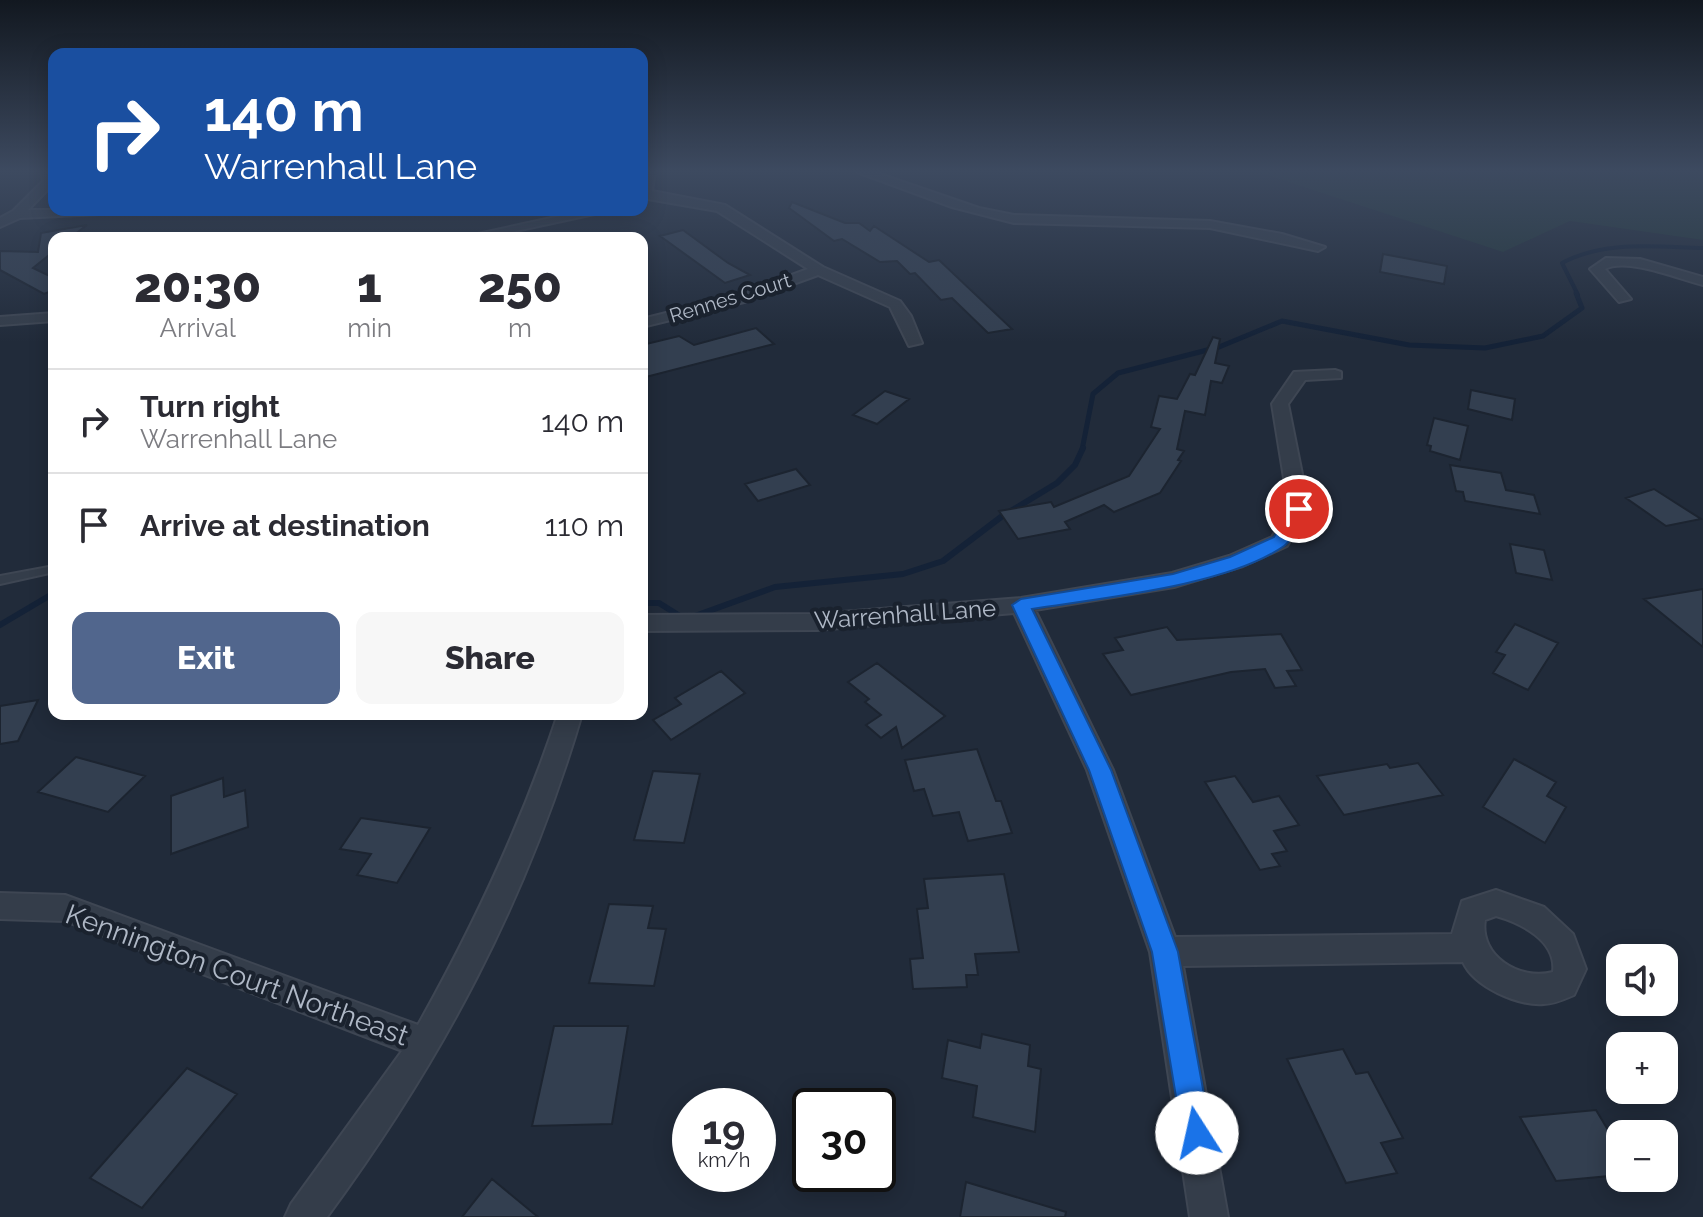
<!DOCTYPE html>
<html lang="en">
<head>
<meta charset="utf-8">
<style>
  body { margin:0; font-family:Raleway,sans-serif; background:#f7f7f7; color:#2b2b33; height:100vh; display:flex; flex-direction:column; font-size:30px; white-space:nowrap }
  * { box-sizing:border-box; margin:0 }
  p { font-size:26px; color:#7c7c81 }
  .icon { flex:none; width:44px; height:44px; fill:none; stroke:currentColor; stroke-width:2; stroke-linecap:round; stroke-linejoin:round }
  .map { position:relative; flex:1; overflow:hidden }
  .side { position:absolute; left:48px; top:232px; width:600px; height:488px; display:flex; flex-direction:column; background:#fff; border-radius:16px; box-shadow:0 4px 20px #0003 }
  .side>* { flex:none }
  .guide { position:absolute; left:48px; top:48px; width:600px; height:168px; border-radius:16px; box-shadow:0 4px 20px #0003; background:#1a4fa0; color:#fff; overflow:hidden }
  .buttons { position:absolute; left:1606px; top:944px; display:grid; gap:16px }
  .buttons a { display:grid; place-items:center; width:72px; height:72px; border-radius:16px; background:#fff; box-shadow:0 4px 20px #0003; font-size:40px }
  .speed { position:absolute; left:672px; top:1088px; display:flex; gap:16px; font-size:40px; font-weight:700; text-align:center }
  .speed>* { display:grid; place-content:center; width:104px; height:104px; border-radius:50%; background:#fff; box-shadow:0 4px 20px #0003; line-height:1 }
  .speed small { font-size:20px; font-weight:400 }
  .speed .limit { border:4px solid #111; border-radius:12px; background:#fff; color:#111 }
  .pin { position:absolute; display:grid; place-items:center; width:68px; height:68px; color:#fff; margin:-34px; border:4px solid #fff; border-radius:50%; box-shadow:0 2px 8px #0007 }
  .me { position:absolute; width:88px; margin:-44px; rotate:350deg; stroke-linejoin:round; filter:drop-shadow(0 0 6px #0008) }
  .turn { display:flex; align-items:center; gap:28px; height:168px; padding:0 24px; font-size:36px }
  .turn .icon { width:104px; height:104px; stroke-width:2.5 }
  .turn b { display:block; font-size:56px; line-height:68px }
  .eta { display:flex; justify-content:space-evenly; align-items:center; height:136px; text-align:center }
  .eta b { font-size:48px; font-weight:800; line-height:56px }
  .button { display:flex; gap:16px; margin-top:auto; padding:16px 24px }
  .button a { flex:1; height:92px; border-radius:16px; background:#51668d; color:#fff; font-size:32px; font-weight:800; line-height:92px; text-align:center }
  .button a+a { background:#f7f7f7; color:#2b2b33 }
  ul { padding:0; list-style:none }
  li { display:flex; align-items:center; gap:24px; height:104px; padding:0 24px; border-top:2px solid #e1e1e2 }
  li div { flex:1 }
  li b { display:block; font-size:30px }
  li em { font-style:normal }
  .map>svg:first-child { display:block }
</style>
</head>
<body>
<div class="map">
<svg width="1703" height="1217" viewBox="0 0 1703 1217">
  <rect width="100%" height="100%" fill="#212b3a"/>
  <path fill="#23373b" d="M1258 172H1703V240L1570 221 1503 252Z"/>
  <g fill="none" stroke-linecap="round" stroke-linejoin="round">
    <path stroke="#142237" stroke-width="4" d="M1578 295 1562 263C1605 240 1656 247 1703 248"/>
    <path stroke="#142237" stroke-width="5" d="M1082 450 1093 394 1118 373 1219 347 1282 321 1409 345 1485 348 1543 336 1582 308 1576 293"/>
    <path stroke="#142237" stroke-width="6" d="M642 603H659L683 618
      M695 616 775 587 903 574 943 561 1001 517 1057 483 1075 465 1083 448
      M0 625 54 593"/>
  </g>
  <path fill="#333f50" stroke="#1c2430" stroke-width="2" d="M792 202 845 223H859L870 231 874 226 929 262 939 260 1012 329 988 333 952 298 941 300 915 273 910 274 897 261 880 262 842 239 834 241 789 208Z
    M87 225 70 238H54V251L33 268 54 278V290L44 294 0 270V251L38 252 41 233Z
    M683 230 728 263 750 275 725 283 660 236Z
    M1383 254 1447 266 1444 284 1380 272Z
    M756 328 774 344 642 378V345L679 336 694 345Z
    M1213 337 1220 339 1215 363 1229 366 1222 383 1211 381 1205 415 1185 411 1177 449 1184 451 1178 460 1181 461 1160 493 1114 512 1104 505 1065 522 1070 529 1018 539 999 511 1051 502 1054 507 1129 476 1160 429 1151 427 1159 396 1177 399 1190 374 1195 375Z
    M1471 390 1515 399 1512 420 1468 409Z
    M885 391 909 399 877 424 853 415Z
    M1434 418 1468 426 1460 460 1430 451 1431 446 1427 445Z
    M1450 465 1501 473 1506 490 1534 495 1540 514 1465 501 1463 492 1456 491Z
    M796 469 810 485 758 501 745 484Z
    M1654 489 1701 519 1666 526 1626 498Z
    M1510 544 1544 550 1552 580 1516 573Z
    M1703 589V647L1644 599Z
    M1515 624 1558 643 1528 690 1493 673 1505 655 1496 652Z
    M1167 627 1177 640 1281 634 1302 670 1287 671 1296 686 1275 688 1265 669 1231 672 1131 695 1103 654 1123 650 1115 638Z
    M877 663 945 716 902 748 896 727 881 738 866 725 881 715 865 702 869 699 848 682Z
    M721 671 745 693 671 740 653 720 681 704 675 698Z
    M38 700 18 741 0 744V706Z
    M977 749 996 801H1001L1012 833 968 841 959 812 933 816 924 789 914 791 905 760Z
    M76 757 145 776 108 812 38 792Z
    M1514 759 1556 782 1547 796 1566 807 1545 843 1483 807Z
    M1418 763 1443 795 1344 815 1317 776 1387 764 1390 768Z
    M653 771 700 774 684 843 634 840Z
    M1235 776 1253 802 1279 796 1299 825 1274 831 1287 851 1272 854 1280 866 1260 870 1205 782Z
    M223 778 224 797 245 790 248 827 171 854V796Z
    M361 818 430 828 397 883 357 875 371 854 340 849Z
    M1004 874 1019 952 975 954 978 975H966L967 987 913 989 910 959 923 958 917 909 928 908 924 879Z
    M609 904 653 906 648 928 666 929 654 986 589 983Z
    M554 1026H628L612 1124 532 1126Z
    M982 1034 1030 1045 1028 1066 1041 1069 1035 1132 973 1117 977 1086 942 1078 948 1040 980 1048Z
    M1343 1049 1356 1074 1368 1072 1403 1138 1381 1143 1397 1173 1346 1183 1287 1059Z
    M187 1068 237 1094 142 1208 90 1178Z
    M1596 1110 1620 1150V1175L1556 1181 1520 1117Z
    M492 1179 538 1217H462Z
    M966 1182 1066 1212 1065 1217H960Z"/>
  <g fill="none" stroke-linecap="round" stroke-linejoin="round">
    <defs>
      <path id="service" d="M54 566V572L0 584V576Z"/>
      <path id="minor" d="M41 172H51L54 183 28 210H105L99 214 20 218 0 227V218L13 211 43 181Z
        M643 172H655L652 191 725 205 823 267 900 301 911 316 922 343 909 346 890 307 818 275 744 302 642 327V319L734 296 808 269 717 211 642 198Z
        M857 172H874L979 208 1014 215 1210 221 1282 234 1325 247 1318 251 1210 228 1014 223 952 207Z
        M588 210H613L484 238H459Z
        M1606 258 1640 259 1703 277V285C1679 279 1627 257 1605 269L1631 299 1619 302 1590 269Z
        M54 313V321L0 325V317Z
        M1335 370 1341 372V378L1305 380 1288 404 1309 509 1287 546 1243 566 1174 587 1035 610 1113 770 1175 937 1452 934 1462 901 1496 890 1544 907 1573 934 1586 969 1574 995C1565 999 1554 1004 1544 1004 1518 1006 1474 987 1463 962L1183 966 1228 1217H1190L1150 952 1087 770 1014 613 817 630 642 631V615L817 614 1021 598 1172 573 1229 556 1272 537 1289 509 1272 404 1294 372ZM1496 916C1521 923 1557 941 1553 972 1520 981 1479 956 1485 920Z
        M558 714H582C526 903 443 1059 327 1217H285L291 1204 402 1051 65 921 0 919V893L65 895 418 1025C474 925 522 823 558 714Z"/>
    </defs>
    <use href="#service" stroke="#3e4653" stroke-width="4"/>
    <use href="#minor" stroke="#3e4653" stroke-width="4"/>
    <use href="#service" fill="#343d4a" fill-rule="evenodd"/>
    <use href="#minor" fill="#343d4a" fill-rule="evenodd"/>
  </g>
  <linearGradient id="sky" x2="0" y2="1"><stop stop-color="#121820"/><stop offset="0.5" stop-color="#3d4a60"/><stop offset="1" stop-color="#3d4a60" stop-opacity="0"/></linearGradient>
  <rect width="1703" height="342" fill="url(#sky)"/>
  <path fill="#1a73e8" stroke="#114b97" stroke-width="2" d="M1299 504 1307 509C1301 520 1294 539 1284 546 1227 586 1102 598 1032 609L1111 770 1178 952 1211 1133 1207 1144 1197 1148 1186 1144 1182 1133 1152 952 1089 770 1012 605 1021 599 1173 574 1230 557 1274 537 1293 505Z"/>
  <g text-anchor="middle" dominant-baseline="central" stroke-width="8" stroke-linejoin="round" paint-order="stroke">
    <g font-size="20" fill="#afb8c6" stroke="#1a222e">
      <text transform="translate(730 298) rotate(-17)">Rennes Court</text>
    </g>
    <g font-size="24" fill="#afb8c6" stroke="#1a222e">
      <text transform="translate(905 614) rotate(-4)">Warrenhall Lane</text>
    </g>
    <g font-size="28" fill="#afb8c6" stroke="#1a222e">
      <text transform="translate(237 975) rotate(20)">Kennington Court Northeast</text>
    </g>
  </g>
</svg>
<div class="buttons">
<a><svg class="icon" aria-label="sound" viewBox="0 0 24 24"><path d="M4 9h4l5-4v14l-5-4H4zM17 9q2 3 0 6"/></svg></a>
<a>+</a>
<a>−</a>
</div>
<div class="speed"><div>19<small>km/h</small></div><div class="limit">30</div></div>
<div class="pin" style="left:1299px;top:509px;background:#d93025"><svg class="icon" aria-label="arrive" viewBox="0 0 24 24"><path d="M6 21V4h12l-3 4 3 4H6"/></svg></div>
<svg class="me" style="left:1197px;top:1133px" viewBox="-20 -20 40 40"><circle r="19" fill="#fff"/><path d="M0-13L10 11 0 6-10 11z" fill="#1a73e8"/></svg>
<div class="guide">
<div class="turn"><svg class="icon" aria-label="right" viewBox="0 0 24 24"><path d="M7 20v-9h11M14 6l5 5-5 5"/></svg><div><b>140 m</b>Warrenhall Lane</div></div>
</div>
<section class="side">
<div class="eta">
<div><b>20:30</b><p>Arrival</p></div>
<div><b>1</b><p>min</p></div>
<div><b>250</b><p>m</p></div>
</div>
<ul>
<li><svg class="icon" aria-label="right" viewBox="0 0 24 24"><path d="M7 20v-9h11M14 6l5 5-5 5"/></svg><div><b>Turn right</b><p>Warrenhall Lane</p></div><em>140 m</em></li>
<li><svg class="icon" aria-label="arrive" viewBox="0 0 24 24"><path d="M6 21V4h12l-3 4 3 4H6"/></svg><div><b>Arrive at destination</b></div><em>110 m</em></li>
</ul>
<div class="button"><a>Exit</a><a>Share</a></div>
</section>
</div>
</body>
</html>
